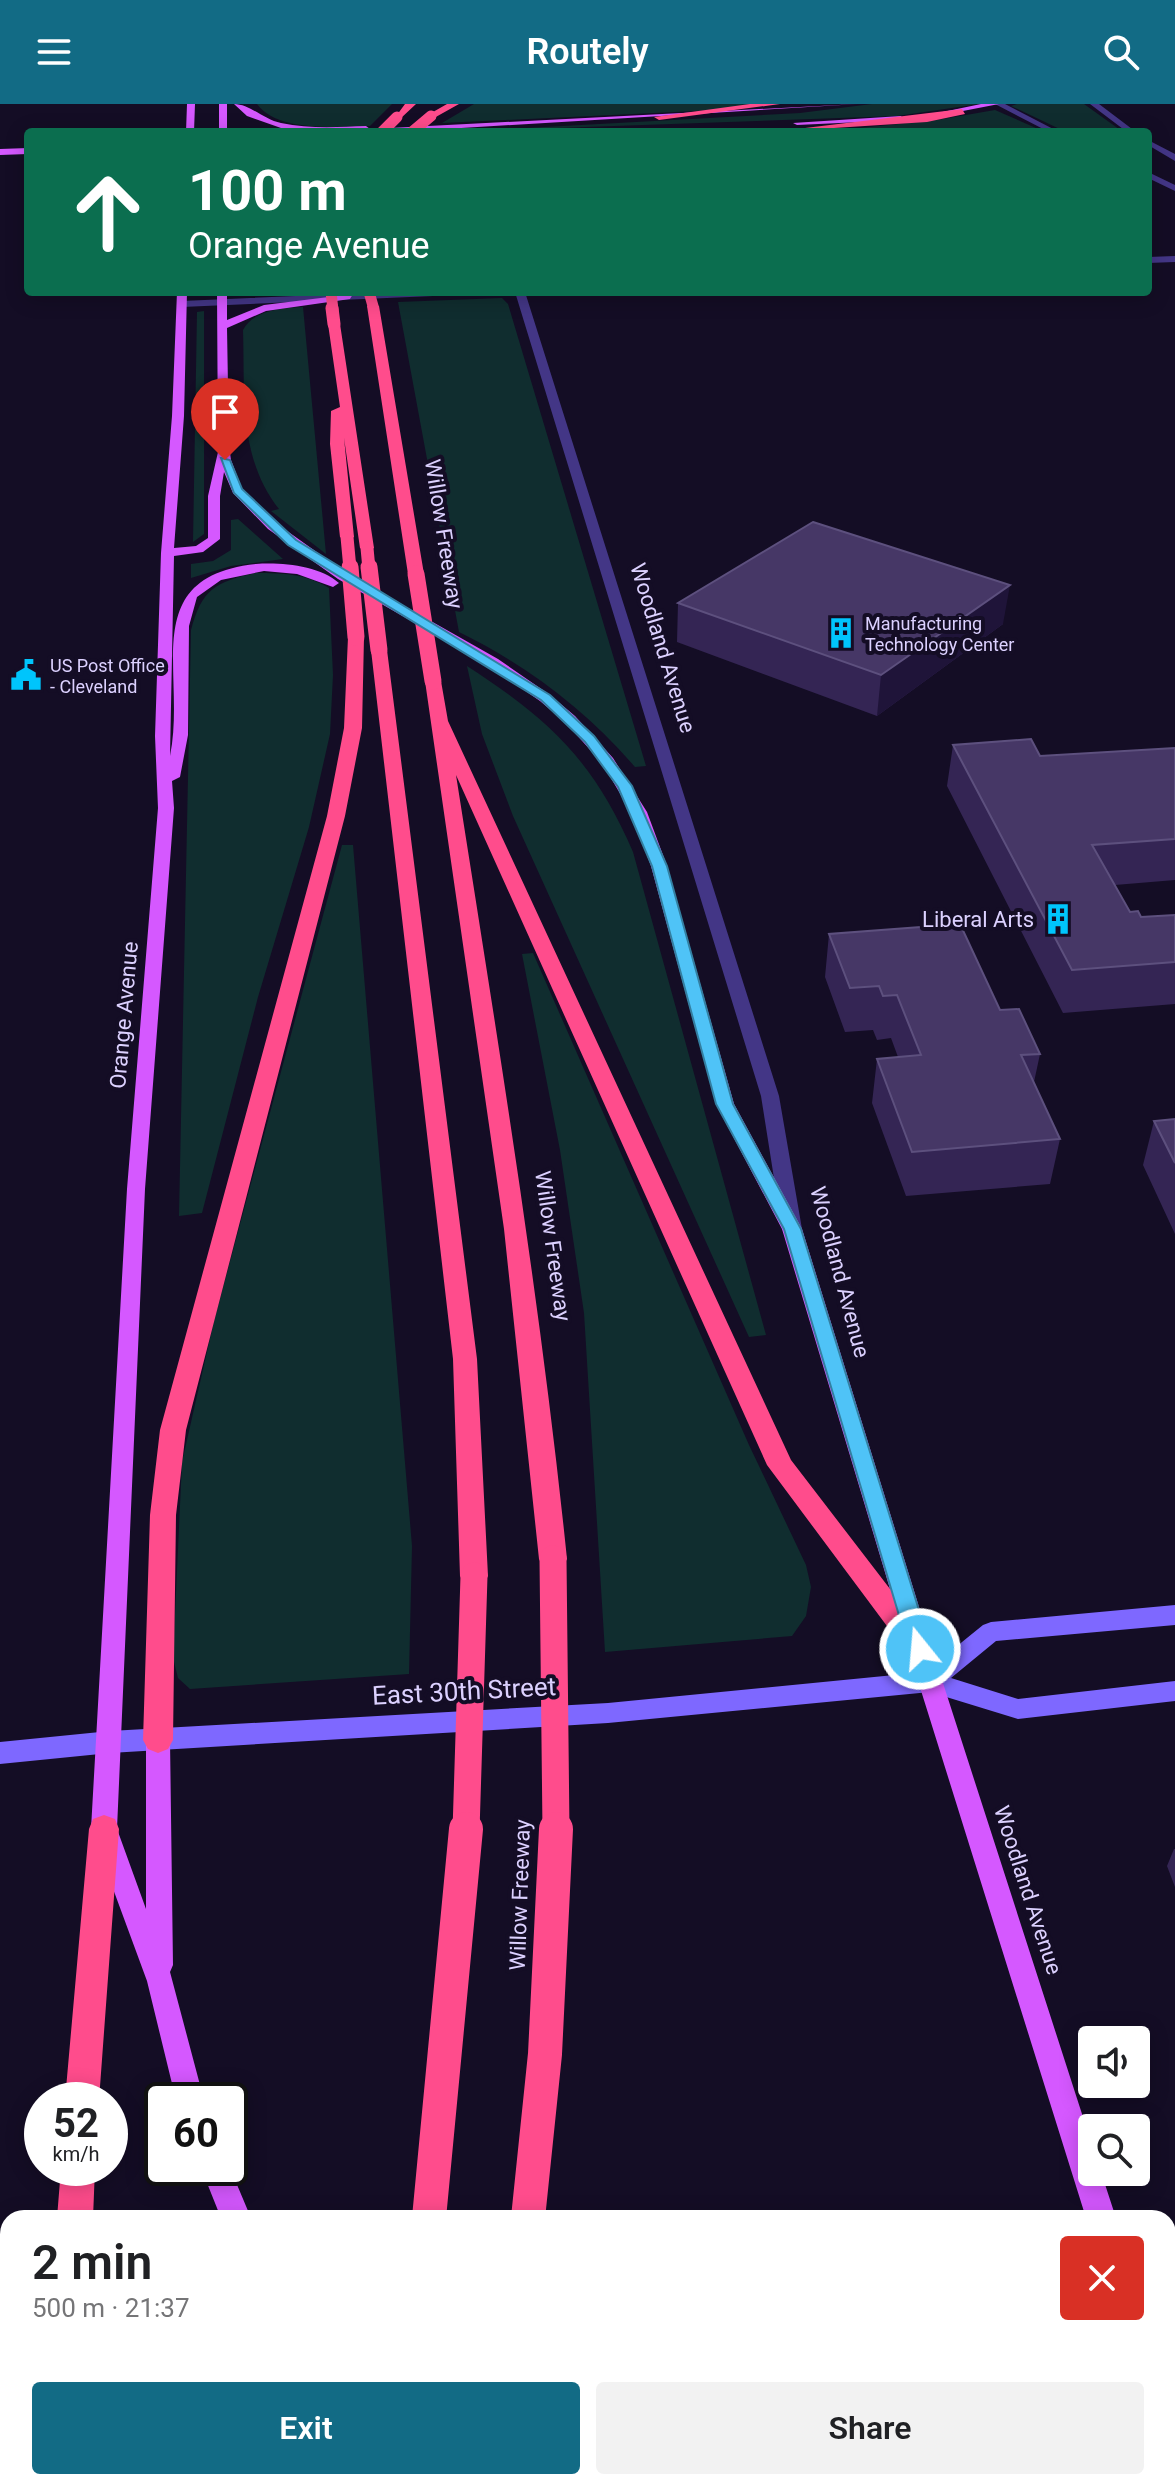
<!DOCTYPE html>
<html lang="en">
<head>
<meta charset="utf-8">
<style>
  body { margin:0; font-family:Roboto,sans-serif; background:#f2f2f2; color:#202124; height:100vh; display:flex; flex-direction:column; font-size:30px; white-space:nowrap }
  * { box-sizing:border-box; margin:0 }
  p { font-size:26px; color:#757577 }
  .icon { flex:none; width:44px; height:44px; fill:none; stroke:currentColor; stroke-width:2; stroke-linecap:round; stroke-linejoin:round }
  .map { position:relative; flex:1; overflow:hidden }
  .details { position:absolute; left:0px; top:2106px; width:1176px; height:280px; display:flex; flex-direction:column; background:#fff; border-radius:24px 24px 0 0; box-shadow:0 4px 20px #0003 }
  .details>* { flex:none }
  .banner { position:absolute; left:24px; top:24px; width:1128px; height:168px; border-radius:8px; box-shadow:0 4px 20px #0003; background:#0b6e4f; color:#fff; overflow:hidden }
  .controls { position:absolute; left:1078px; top:1922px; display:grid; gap:16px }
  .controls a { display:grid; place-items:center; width:72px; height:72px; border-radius:8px; background:#fff; box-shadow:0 4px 20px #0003; font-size:40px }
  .speed { position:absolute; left:24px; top:1978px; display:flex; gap:16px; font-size:40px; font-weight:700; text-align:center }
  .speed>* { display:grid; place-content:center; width:104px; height:104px; border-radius:50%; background:#fff; box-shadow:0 4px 20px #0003; line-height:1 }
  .speed small { font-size:20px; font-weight:400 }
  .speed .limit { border:4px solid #111; border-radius:12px; background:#fff; color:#111 }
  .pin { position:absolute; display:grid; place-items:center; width:68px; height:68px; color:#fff; margin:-82px -34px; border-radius:50% 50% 50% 0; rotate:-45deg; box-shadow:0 0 8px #0007 }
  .pin .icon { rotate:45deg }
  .me { position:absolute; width:88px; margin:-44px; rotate:343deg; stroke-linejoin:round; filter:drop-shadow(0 0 6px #0008) }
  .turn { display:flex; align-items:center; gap:28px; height:168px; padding:0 32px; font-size:36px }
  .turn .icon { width:104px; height:104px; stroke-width:2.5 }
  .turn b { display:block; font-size:56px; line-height:68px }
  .round { display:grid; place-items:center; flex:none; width:84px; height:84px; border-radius:8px; background:#f2f2f2 }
  .summary { display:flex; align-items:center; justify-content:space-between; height:136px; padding:0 32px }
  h1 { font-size:48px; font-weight:600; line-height:60px }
  .action { display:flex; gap:16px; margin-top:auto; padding:16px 32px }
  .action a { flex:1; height:92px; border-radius:8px; background:#126b85; color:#fff; font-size:32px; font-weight:600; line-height:92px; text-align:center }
  .action a+a { background:#f2f2f2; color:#202124 }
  header { display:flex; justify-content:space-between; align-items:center; height:104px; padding:0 32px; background:#126b85; color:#fff; font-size:36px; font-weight:600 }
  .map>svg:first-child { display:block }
</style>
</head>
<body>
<header><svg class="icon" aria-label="menu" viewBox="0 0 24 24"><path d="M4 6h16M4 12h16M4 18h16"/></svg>Routely<svg class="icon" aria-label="search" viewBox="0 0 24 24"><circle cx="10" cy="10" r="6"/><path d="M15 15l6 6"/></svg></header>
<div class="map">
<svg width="1175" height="2386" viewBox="0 0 1175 2386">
  <rect width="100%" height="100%" fill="#140d25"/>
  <path fill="#102d2f" d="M257 0H392L370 22C335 23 277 28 257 0Z
    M474 0H765L717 6 442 19Z
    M872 0H979L897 12 469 27 800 9Z
    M1017 0H1084L1123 28H1066L1011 2Z
    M995 6 1045 28H821L937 16Z
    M502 194 508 200 646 662 635 663C585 605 528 562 459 528L398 198Z
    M303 203 326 450 271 407 279 405C238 353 245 289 243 226 253 206 282 204 303 203Z
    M204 207V430L193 438 197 208Z
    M238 415 283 455 231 462 191 474V460L213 457 231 446V416Z
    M256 469C283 469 306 470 329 484L333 571 330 630 309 723 258 893 202 1109 179 1112 191 526C202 485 215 478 256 469Z
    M467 562C549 615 594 657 633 748L766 1231 749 1233 513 712 482 630Z
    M342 741H353L412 1442 409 1570 190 1585 178 1574 173 1554 182 1358 214 1217Z
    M533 849 749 1341 806 1461 811 1483 806 1512 792 1532 605 1548 584 1209 560 1046 522 850Z"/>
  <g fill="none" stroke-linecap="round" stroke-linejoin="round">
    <path fill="#433686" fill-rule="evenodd" d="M995 0H1005L1059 28H1049Z
      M1090 0H1099L1136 28H1127Z
      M1148 36 1175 50V57L1148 41Z
      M1148 68 1175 81V87L1148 74Z
      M1175 152V158L1148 159V153Z
      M389 188H461L456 191 182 203 177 200 182 197Z
      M515 188H525L779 992 802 1125 799 1130H785L782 1125 761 992Z"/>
    <path fill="#7e68ff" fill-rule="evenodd" d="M1175 1501V1521L996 1537 951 1574 1018 1595 1175 1577V1597L1018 1615 930 1588 608 1619 110 1649 0 1660V1638L110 1627 608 1599 925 1568 983 1521 991 1518Z"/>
    <path fill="#d558ff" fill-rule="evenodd" d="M187 0H195L194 28H186Z
      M219 0H227V28H219Z
      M234 0C250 0 264 16 281 19 309 25 338 23 366 22L370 25 858 0 396 28 281 24 247 12Z
      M981 0H999L937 12 933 10Z
      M901 12 904 16 797 21 793 19Z
      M28 44V50L0 51V45Z
      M177 188H187L184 312 174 444 196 442 208 434V392L218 348 217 188H227V216L264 201 353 190 350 195 266 207 227 224 229 341 231 356 242 385 276 419 346 469 498 555 550 591 575 612 613 654 647 708 667 762 734 1000 802 1125 932 1545 1092 2041V2068H1101L1116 2114H1086L908 1545 782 1125 716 1000 651 762 631 708 602 659 565 618 540 597 488 561 338 475 268 425 233 389 224 368 220 392V435L203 448 174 452 170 652C187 569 136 473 256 460 282 458 320 462 339 479L333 483 297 470 264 467 221 476 197 493 189 522 188 631 180 673 172 677 174 704 145 1085 117 1725 146 1805V1636L149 1628 158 1625 167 1628 170 1636 173 1861 170 1868 204 1996H176L147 1877 91 1725 127 1085 158 704 155 632 161 449 172 312Z
      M201 2064H230L251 2114H221Z
      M1171 2321 1175 2323V2378L1168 2375V2322Z"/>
    <path fill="#ff4c8c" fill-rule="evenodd" d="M405 0H416L400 15H394Z
      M447 0H459L434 14 426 12Z
      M750 0H780L659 16 654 13Z
      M962 5 965 10 927 18 772 28Z
      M373 198 379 202 424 470 416 475 408 470 367 202Z
      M334 216 340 220 374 444 367 448 360 444 344 334 354 433 347 437 340 433 330 340 331 307 340 303 328 220Z
      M356 528 364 533 362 624 345 712 186 1326 176 1411 173 1636 168 1645 158 1649 148 1645 143 1636 150 1411 160 1326 327 712 344 624 348 533Z
      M379 541 387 546 477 1255 488 1472 484 1480 474 1483 464 1480 460 1472 453 1255 371 546Z
      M433 572 441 577 448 617 791 1356 930 1537 934 1545 930 1553 920 1557 910 1553 767 1361 456 671C497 932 540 1192 567 1455L563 1463 553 1466 543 1463 539 1455 504 1125 425 577Z
      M104 1711 115 1715 119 1725 99 1996H65L89 1725 93 1715Z
      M61 2064H95L93 2114H57Z
      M35 2378H73L72 2386H34Z
      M359 2378H397L395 2386H357Z
      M472 2378H510L508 2386H470Z"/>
    <path stroke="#ff4c8c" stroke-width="11" d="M382 28 397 13
      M412 28 431 12
      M331 188 333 206
      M369 188 373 202"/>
    <path stroke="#ff4c8c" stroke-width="13" d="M332 204 334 220
      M347 433 350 465
      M367 444 369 465"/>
    <path stroke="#ff4c8c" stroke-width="17" d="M350 463 356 533
      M369 463 379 546
      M416 470 433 577"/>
    <path stroke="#ff4c8c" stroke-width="27" d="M553 1455 556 1727
      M466 1727 474 1472"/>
    <path stroke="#ff4c8c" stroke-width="34" d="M429 2114 466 1725
      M528 2114 545 1950 556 1725"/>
  </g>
  <path fill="#342554" d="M678 499 1003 520 877 612 677 538Z
    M953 641 1040 652 1175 644V776L1115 781 1130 808 1141 813 1175 811V900L1063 909 947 682Z
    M829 830 1000 906 1040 950 1034 978 1060 1035 1050 1080 906 1092 872 999 877 955 898 953 891 934 877 936 873 926 845 928 825 873Z
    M1175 1015V1130L1143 1061 1154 1017Z
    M1174 1745H1175V1783L1167 1762Z"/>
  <path fill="#1f1439" d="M1010 481 1003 520 877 612 881 571Z"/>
  <path fill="#463766" stroke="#5d507e" stroke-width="2" d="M813 418 1010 481 881 571 678 499Z
    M1031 635 1040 652 1175 644V735L1092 741 1130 808 1138 807 1141 813 1175 811V858L1072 866 953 641Z
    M960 820 1000 906 1019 905 1040 950 1021 951 1060 1035 912 1048 877 955 921 951 897 891 883 892 879 882 850 884 829 830Z
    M1175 1015V1059L1154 1017Z"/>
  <path fill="#4fc3f7" stroke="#337fa1" stroke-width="2" d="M221 354 230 356 242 385 296 436 550 591 594 632 632 682 667 762 733 1000 801 1125 931 1545 927 1552H912L909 1545 784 1125 716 1000 652 762 618 683 585 638 541 596 288 441 234 389Z"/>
  <defs>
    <symbol id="building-bare" viewBox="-9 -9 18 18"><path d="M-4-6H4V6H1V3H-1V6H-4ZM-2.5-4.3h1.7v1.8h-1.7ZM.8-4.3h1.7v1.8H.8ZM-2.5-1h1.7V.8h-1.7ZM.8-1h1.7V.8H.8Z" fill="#00c5fc" stroke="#140d25" stroke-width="2.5" paint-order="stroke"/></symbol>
    <symbol id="civic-bare" viewBox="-9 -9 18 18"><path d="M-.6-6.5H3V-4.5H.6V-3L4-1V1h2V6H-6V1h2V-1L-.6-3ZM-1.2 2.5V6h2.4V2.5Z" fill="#00c5fc" stroke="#140d25" stroke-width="2.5" paint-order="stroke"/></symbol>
  </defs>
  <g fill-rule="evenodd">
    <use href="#building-bare" x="819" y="507" width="44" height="44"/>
    <use href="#civic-bare" x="4" y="549" width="44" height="44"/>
    <use href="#building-bare" x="1036" y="793" width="44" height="44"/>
  </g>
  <g text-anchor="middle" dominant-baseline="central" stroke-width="8" stroke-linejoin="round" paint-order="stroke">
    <g font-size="18" fill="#dcd1ff" stroke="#140d25" text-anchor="start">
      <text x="865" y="519">Manufacturing<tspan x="865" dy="21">Technology Center</tspan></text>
      <text x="50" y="561">US Post Office<tspan x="50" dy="21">- Cleveland</tspan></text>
    </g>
    <g font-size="22" fill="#dcd1ff" stroke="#140d25">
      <text transform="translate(444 430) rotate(81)">Willow Freeway</text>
      <text transform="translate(663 544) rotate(73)">Woodland Avenue</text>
      <text transform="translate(124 911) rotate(-85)">Orange Avenue</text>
      <text transform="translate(553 1142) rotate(82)">Willow Freeway</text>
      <text transform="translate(840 1168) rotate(75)">Woodland Avenue</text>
      <text transform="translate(1028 1786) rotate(72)">Woodland Avenue</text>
      <text transform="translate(520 1791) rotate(-88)">Willow Freeway</text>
    </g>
    <g font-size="22" fill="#dcd1ff" stroke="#140d25" text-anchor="end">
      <text x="1034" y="815">Liberal Arts</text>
    </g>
    <g font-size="26" fill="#dcd1ff" stroke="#140d25">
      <text transform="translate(464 1587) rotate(-3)">East 30th Street</text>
    </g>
  </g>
</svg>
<div class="controls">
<a><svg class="icon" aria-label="sound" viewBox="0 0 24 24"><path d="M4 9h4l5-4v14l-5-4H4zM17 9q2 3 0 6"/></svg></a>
<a><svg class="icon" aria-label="search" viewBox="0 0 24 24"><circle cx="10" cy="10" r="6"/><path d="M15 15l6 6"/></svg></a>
</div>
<div class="speed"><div>52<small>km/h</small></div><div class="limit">60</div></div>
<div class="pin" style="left:225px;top:356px;background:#d93025"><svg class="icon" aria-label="arrive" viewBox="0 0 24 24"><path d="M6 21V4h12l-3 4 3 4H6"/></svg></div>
<svg class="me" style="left:920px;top:1545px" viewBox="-20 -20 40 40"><circle r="17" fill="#4fc3f7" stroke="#fff" stroke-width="3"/><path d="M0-11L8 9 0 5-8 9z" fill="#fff"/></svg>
<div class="banner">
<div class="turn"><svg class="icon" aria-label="ahead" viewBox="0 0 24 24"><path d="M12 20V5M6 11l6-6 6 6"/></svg><div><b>100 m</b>Orange Avenue</div></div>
</div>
<section class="details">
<div class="summary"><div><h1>2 min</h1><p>500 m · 21:37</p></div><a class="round" style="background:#d93025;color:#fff"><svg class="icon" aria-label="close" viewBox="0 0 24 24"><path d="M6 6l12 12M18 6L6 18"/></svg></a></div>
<div class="action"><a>Exit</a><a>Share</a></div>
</section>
</div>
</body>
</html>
